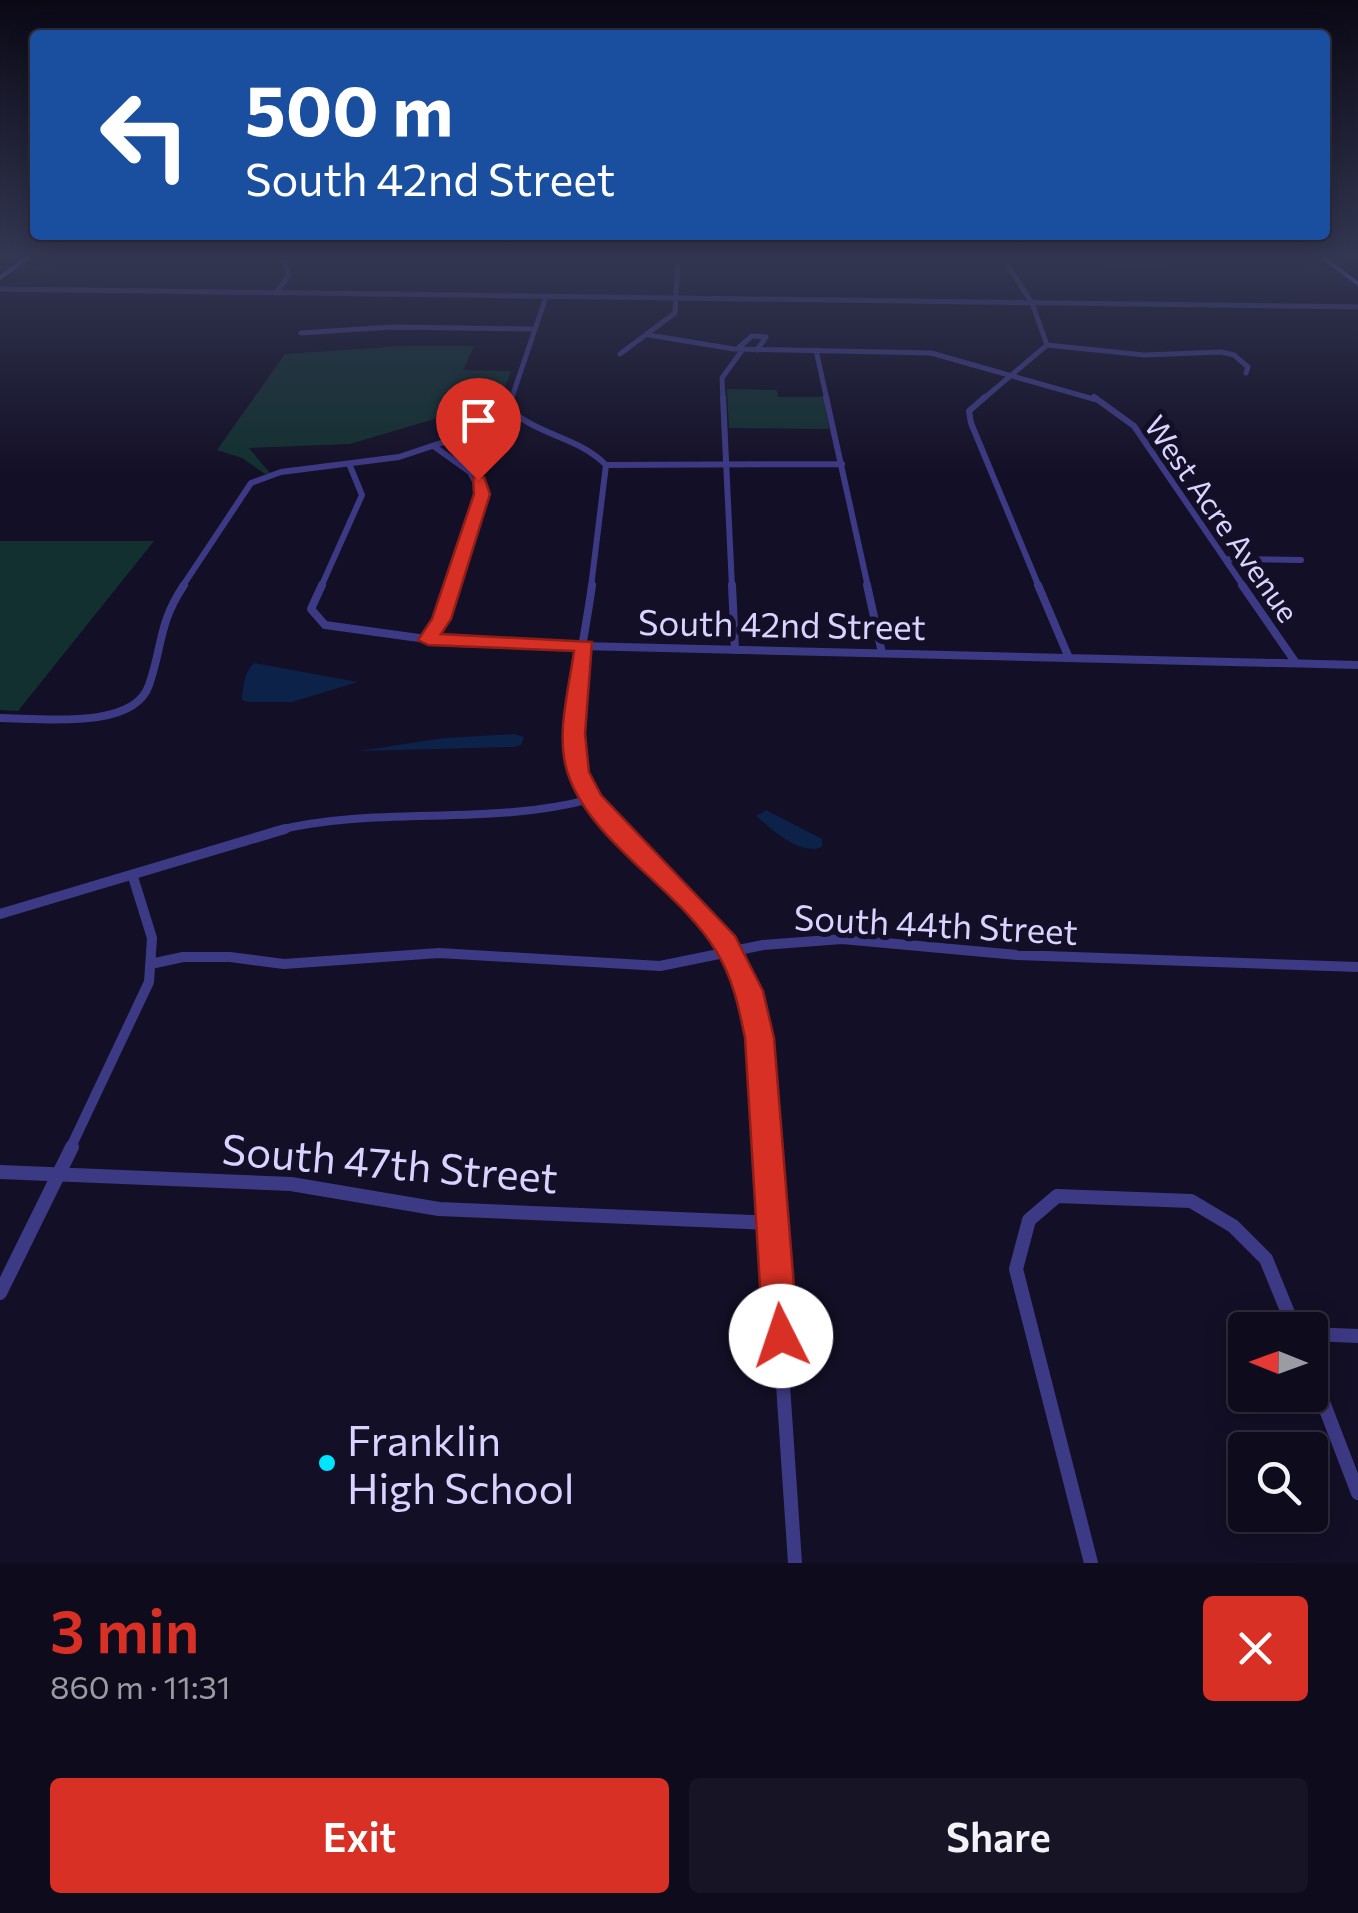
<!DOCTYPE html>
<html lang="en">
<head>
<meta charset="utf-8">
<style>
  body { margin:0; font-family:Commissioner,sans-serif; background:#171425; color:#f1f3f6; height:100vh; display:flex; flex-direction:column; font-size:38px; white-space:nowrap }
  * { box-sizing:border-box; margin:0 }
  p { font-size:32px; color:#9b9ba3 }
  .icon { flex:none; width:55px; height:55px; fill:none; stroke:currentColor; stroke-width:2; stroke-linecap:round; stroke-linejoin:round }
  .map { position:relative; height:1563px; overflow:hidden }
  .side { display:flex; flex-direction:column; background:#0e0b1c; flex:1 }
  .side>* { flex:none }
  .guide { position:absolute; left:30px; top:30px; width:1300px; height:210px; border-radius:10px; box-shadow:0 5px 25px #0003,0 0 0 2px #2e2b3b; background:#1a4fa0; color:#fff; overflow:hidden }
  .needle { width:65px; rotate:271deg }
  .fabs { position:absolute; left:1228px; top:1312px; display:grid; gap:20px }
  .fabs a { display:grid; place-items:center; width:100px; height:100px; border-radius:10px; background:#0e0b1c; box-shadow:0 5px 25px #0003,0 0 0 2px #2e2b3b; font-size:50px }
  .pin { position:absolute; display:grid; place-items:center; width:85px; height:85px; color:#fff; margin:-102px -42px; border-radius:50% 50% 50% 0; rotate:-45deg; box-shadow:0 0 10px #0007 }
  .pin .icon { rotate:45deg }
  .me { position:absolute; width:110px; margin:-55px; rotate:356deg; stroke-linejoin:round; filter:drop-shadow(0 0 8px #0008) }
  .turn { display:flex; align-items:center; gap:35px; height:210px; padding:0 50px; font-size:45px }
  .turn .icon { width:130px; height:130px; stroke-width:2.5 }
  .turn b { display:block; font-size:70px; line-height:85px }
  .round { display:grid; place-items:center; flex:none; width:105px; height:105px; border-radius:10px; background:#171425 }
  .summary { display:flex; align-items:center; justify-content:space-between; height:170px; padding:0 50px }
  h1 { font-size:60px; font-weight:600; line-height:75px; color:#d93025 }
  .button { display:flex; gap:20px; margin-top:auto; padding:20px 50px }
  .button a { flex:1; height:115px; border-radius:10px; background:#d93025; color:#fff; font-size:40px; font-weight:600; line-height:115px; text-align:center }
  .button a+a { background:#171425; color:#f1f3f6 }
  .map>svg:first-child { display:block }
</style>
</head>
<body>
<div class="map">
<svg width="1358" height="1563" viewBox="0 0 1358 1563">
  <rect width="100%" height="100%" fill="#130f26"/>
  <path fill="#12302f" d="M1094 255H1157L1170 269 1103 268Z
    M402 346H474L463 370 511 371 500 400 506 417 484 425 451 414 350 444 249 448 270 473 265 474 242 458 217 450 285 354Z
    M727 389 777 390 778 397H823L829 429 729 428Z
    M0 541H154L18 711 0 710Z"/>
  <path fill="#0c2248" d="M254 663 358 682 292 702H248L242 700C243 687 244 672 254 663Z
    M514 734 524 737 521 745 513 747 359 751 444 738Z
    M766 810 822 839V847C799 856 773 830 756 816Z"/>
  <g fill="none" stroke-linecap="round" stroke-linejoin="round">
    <path stroke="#3d3a85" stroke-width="5" d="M176 255 184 258 165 259Z
      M364 255 678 259
      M178 260H282
      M0 289 1358 307
      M276 293 289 275 282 257
      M301 333 392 327 534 329
      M649 335 734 349 931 353 1097 400
      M1047 345 1144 355 1221 352 1234 355 1248 367 1246 373
      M737 349 752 336 766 337 757 350
      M816 350 827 400
      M620 354 675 313 678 258
      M511 400 546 297
      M723 400 722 378 743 349
      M982 400 1047 345 1032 303 1001 255"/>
    <path stroke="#3d3a85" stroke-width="6" d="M511 397 508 407C536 436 578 436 606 465L591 587
      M723 397 732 587
      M826 397 868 587
      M985 397 969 411 971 423 1039 587
      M1094 397 1134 426 1244 587
      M435 447 470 472 482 494 452 587
      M606 465 842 464
      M1225 559 1301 560
      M182 587 251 483 281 472 399 457 516 418
      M321 587 362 495 350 466"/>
    <path stroke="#3d3a85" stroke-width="8" d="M322 585 311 609 325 625 455 643 1358 665
      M592 585C586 634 562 730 580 776 589 799 605 814 621 831
      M732 585 735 650
      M867 585 882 653
      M1038 585 1069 658
      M1242 585 1296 663
      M428 639 442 619 453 585
      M0 718C38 718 134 731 149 685 163 645 158 624 184 585
      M275 831C379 805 487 827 591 799"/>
    <path stroke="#3d3a85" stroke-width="10" d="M619 829C653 866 694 901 724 941 768 998 763 1082 767 1149
      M0 914 285 829
      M155 963 183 957H230L284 964 439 953 660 966 763 945 842 939 1017 955 1358 967
      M70 1149 149 982 152 938 133 877"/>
    <path stroke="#3d3a85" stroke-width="14" d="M767 1147 795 1563
      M0 1172 291 1184 439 1209 773 1223
      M0 1293 72 1147
      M1310 1334 1358 1336
      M1310 1368 1358 1493
      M1091 1563 1016 1269 1029 1220 1057 1196 1191 1201 1233 1226 1266 1259 1295 1330"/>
    <path fill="#6f6bff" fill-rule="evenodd" d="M28 255H35L0 280V275Z
      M1316 255H1322L1358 281V286Z"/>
  </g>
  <linearGradient id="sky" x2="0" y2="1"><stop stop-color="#0a0815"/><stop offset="0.54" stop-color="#333752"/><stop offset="1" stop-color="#333752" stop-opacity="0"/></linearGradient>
  <rect width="1358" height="474" fill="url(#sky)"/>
  <path fill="#d93025" stroke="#8d1f18" stroke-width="2.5" d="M473 477H484L490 494 451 619 441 634 592 642 585 734 589 772 601 795 735 936 763 991 774 1038 798 1336 793 1348 781 1354 768 1348 763 1336 745 1038C739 1008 733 978 716 951 680 890 591 843 568 774 555 737 569 689 574 651L428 645 418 640 432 619 474 494Z"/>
  <circle fill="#00e5ff" stroke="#130f26" stroke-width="4" cx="327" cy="1463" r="10"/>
  <g text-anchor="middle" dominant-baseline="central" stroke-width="10" stroke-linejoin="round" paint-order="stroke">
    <g font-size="30" fill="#d9d4ff" stroke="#130f26">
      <text transform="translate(1223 518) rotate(55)">West Acre Avenue</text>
    </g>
    <g font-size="35" fill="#d9d4ff" stroke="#130f26">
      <text transform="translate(782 623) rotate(1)">South 42nd Street</text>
      <text transform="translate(936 923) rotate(3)">South 44th Street</text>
    </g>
    <g font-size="42" fill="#d9d4ff" stroke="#130f26">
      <text transform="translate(390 1162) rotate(5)">South 47th Street</text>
    </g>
    <g font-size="42" fill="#d9d4ff" stroke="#130f26" text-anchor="start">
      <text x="347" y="1439">Franklin<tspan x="347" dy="48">High School</tspan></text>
    </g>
  </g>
</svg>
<div class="fabs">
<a><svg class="needle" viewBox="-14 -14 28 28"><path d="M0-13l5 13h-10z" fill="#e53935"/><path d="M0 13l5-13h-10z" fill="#9b9ba3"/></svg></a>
<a><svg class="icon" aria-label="search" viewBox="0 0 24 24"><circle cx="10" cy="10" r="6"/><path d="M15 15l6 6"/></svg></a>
</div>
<div class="pin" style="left:478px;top:480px;background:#d93025"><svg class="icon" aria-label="arrive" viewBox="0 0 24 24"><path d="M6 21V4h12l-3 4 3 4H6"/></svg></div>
<svg class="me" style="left:781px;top:1336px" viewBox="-20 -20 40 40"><circle r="19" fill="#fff"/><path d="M0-13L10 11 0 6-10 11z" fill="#d93025"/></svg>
<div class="guide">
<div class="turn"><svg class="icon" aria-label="left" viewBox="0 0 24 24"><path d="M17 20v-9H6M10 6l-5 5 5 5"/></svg><div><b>500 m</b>South 42nd Street</div></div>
</div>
</div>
<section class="side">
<div class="summary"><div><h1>3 min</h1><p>860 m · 11:31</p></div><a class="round" style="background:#d93025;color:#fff"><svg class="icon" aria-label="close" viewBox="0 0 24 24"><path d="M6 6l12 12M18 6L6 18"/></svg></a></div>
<div class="button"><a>Exit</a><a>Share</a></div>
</section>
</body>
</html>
